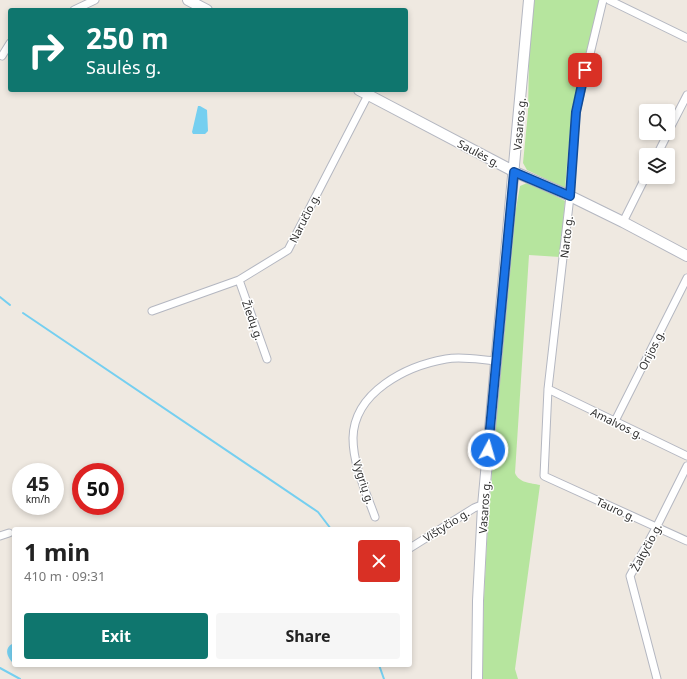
<!DOCTYPE html>
<html lang="en">
<head>
<meta charset="utf-8">
<style>
  body { margin:0; font-family:"Noto Sans",sans-serif; background:#f6f6f6; color:#222; height:100vh; display:flex; flex-direction:column; font-size:15px; white-space:nowrap }
  * { box-sizing:border-box; margin:0 }
  p { font-size:13px; color:#767676 }
  .icon { flex:none; width:22px; height:22px; fill:none; stroke:currentColor; stroke-width:2; stroke-linecap:round; stroke-linejoin:round }
  .map { position:relative; flex:1; overflow:hidden }
  .side { position:absolute; left:12px; top:527px; width:400px; height:140px; display:flex; flex-direction:column; background:#fff; border-radius:4px; box-shadow:0 2px 6px #0003 }
  .side>* { flex:none }
  .banner { position:absolute; left:8px; top:8px; width:400px; height:84px; border-radius:4px; box-shadow:0 2px 6px #0003; background:#0f766e; color:#fff; overflow:hidden }
  .tools { position:absolute; left:639px; top:104px; display:grid; gap:8px }
  .tools a { display:grid; place-items:center; width:36px; height:36px; border-radius:4px; background:#fff; box-shadow:0 2px 6px #0003; font-size:20px }
  .speed { position:absolute; left:12px; top:463px; display:flex; gap:8px; font-size:20px; font-weight:700; text-align:center }
  .speed>* { display:grid; place-content:center; width:52px; height:52px; border-radius:50%; background:#fff; box-shadow:0 2px 6px #0003; line-height:1 }
  .speed small { font-size:10px; font-weight:400 }
  .speed .limit { border:6px solid #d22; background:#fff; color:#111 }
  .pin { position:absolute; display:grid; place-items:center; width:34px; height:34px; color:#fff; margin:-17px; border-radius:8px; box-shadow:0 2px 6px #0006 }
  .me { position:absolute; width:44px; margin:-22px; rotate:6deg; stroke-linejoin:round; filter:drop-shadow(0 0 3px #0008) }
  .turn { display:flex; align-items:center; gap:14px; height:84px; padding:0 12px; font-size:18px }
  .turn .icon { width:52px; height:52px; stroke-width:2.5 }
  .turn b { display:block; font-size:28px; line-height:34px }
  .round { display:grid; place-items:center; flex:none; width:42px; height:42px; border-radius:4px; background:#f6f6f6 }
  .headline { display:flex; align-items:center; justify-content:space-between; height:68px; padding:0 12px }
  h1 { font-size:24px; font-weight:700; line-height:30px }
  .cta { display:flex; gap:8px; margin-top:auto; padding:8px 12px }
  .cta a { flex:1; height:46px; border-radius:4px; background:#0f766e; color:#fff; font-size:16px; font-weight:700; line-height:46px; text-align:center }
  .cta a+a { background:#f6f6f6; color:#222 }
  .map>svg:first-child { display:block }
</style>
</head>
<body>
<div class="map">
<svg width="687" height="679" viewBox="0 0 687 679">
  <rect width="100%" height="100%" fill="#efe9e1"/>
  <path fill="#b6e59e" d="M534 0H601L572 108 565 188 527 170 523 163 528 112 529 57Z
    M527 183H531L565 201 560 257 529 255 515 473C519 483 531 483 540 485L515 669 518 679H482C483 524 502 369 515 214L520 186Z"/>
  <path fill="#75cff0" d="M198 106H200L207 110 208 131 205 134H193L192 132Z
    M12 644H14V664C8 659 3 649 12 644Z"/>
  <g fill="none" stroke-linecap="round" stroke-linejoin="round">
    <path stroke="#75cff0" stroke-width="2" d="M0 297 10 305
      M23 313 318 512 331 529
      M379 665 384 679
      M0 668 20 679"/>
    <defs>
      <path id="street" d="M603 0 576 112 570 196 548 389 544 476 687 541
        M609 0 687 38
        M74 10 95 0
        M2 56 10 43
        M668 132 687 95
        M657 155 668 133
        M623 222 646 176
        M239 280 267 359
        M152 311 239 280 288 250 368 95
        M548 389 687 456
        M615 421 687 278
        M375 517C366 492 353 465 353 438 354 392 406 366 446 359 462 356 481 360 497 361
        M0 536 9 533
        M410 548 474 508 479 506H483
        M657 679 630 576 656 528 687 466"/>
      <path id="secondary" d="M188 0 207 10
        M359 90 515 172 570 196 623 222 687 256
        M477 679 478 601 483 506 529 0"/>
    </defs>
    <use href="#street" stroke="#b4b7c1" stroke-width="9"/>
    <use href="#secondary" stroke="#b4b7c1" stroke-width="12"/>
    <use href="#street" stroke="#fff" stroke-width="7"/>
    <use href="#secondary" stroke="#fff" stroke-width="10"/>
  </g>
  <g fill="none" stroke-linecap="round" stroke-linejoin="round">
    <defs>
      <path id="route" d="M488 450 514 172 570 196 576 112 585 70"/>
    </defs>
    <use href="#route" stroke="#114b97" stroke-width="10"/>
    <use href="#route" stroke="#1a73e8" stroke-width="7"/>
  </g>
  <g text-anchor="middle" dominant-baseline="central" stroke-width="3" stroke-linejoin="round" paint-order="stroke">
    <g font-size="11" fill="#2e2e2e" stroke="#fff">
      <text transform="translate(519 124) rotate(-85)">Vasaros g.</text>
      <text transform="translate(479 153) rotate(28)">Saulės g.</text>
      <text transform="translate(304 218) rotate(-63)">Naručio g.</text>
      <text transform="translate(566 237) rotate(-83)">Narto g.</text>
      <text transform="translate(253 320) rotate(70)">Žiedų g.</text>
      <text transform="translate(651 350) rotate(-63)">Orijos g.</text>
      <text transform="translate(617 423) rotate(26)">Amalvos g.</text>
      <text transform="translate(364 482) rotate(72)">Vygrių g.</text>
      <text transform="translate(484 507) rotate(-86)">Vasaros g.</text>
      <text transform="translate(616 509) rotate(25)">Tauro g.</text>
      <text transform="translate(446 525) rotate(-32)">Vištyčio g.</text>
      <text transform="translate(646 547) rotate(-62)">Žaltyčio g.</text>
    </g>
  </g>
</svg>
<div class="tools">
<a><svg class="icon" aria-label="search" viewBox="0 0 24 24"><circle cx="10" cy="10" r="6"/><path d="M15 15l6 6"/></svg></a>
<a><svg class="icon" aria-label="layers" viewBox="0 0 24 24"><path d="M12 4l9 5-9 5-9-5zM3 14l9 5 9-5"/></svg></a>
</div>
<div class="speed"><div>45<small>km/h</small></div><div class="limit">50</div></div>
<div class="pin" style="left:585px;top:70px;background:#d93025"><svg class="icon" aria-label="arrive" viewBox="0 0 24 24"><path d="M6 21V4h12l-3 4 3 4H6"/></svg></div>
<svg class="me" style="left:488px;top:450px" viewBox="-20 -20 40 40"><circle r="17" fill="#1a73e8" stroke="#fff" stroke-width="3"/><path d="M0-11L8 9 0 5-8 9z" fill="#fff"/></svg>
<div class="banner">
<div class="turn"><svg class="icon" aria-label="right" viewBox="0 0 24 24"><path d="M7 20v-9h11M14 6l5 5-5 5"/></svg><div><b>250 m</b>Saulės g.</div></div>
</div>
<section class="side">
<div class="headline"><div><h1>1 min</h1><p>410 m · 09:31</p></div><a class="round" style="background:#d93025;color:#fff"><svg class="icon" aria-label="close" viewBox="0 0 24 24"><path d="M6 6l12 12M18 6L6 18"/></svg></a></div>
<div class="cta"><a>Exit</a><a>Share</a></div>
</section>
</div>
</body>
</html>
